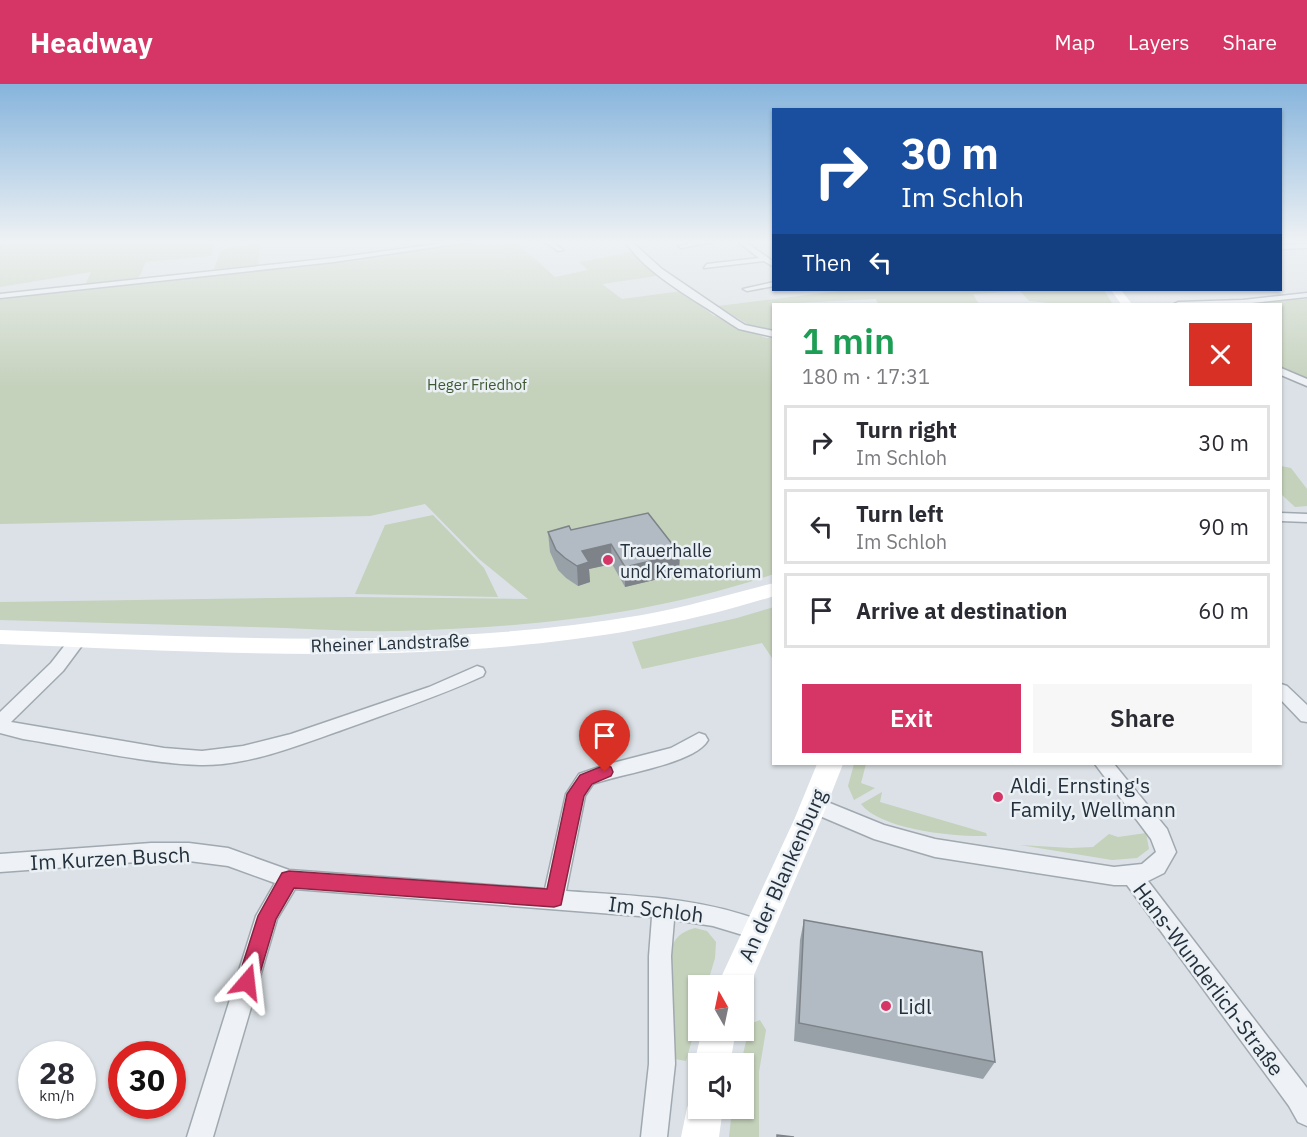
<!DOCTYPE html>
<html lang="en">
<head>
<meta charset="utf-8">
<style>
  body { margin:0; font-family:"IBM Plex Sans",sans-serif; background:#f7f7f7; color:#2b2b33; height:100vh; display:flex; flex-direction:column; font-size:22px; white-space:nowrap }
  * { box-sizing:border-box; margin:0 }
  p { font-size:20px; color:#7c7c81 }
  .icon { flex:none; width:33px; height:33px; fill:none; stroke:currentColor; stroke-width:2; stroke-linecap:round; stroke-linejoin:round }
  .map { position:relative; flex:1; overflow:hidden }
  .side { position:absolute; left:772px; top:219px; width:510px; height:462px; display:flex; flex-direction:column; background:#fff; border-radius:0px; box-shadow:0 2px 4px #0004 }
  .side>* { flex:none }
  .top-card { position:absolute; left:772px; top:24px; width:510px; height:183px; border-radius:0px; box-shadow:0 2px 4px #0004; background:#1a4fa0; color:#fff; overflow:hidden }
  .needle { width:39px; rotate:351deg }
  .tools { position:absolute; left:688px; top:891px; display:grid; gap:12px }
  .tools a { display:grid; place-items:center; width:66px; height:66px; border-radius:0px; background:#fff; box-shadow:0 2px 4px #0004; font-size:30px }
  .speed { position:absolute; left:18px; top:957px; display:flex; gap:12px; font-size:30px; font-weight:700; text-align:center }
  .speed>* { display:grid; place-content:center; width:78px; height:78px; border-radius:50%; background:#fff; box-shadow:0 2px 4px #0004; line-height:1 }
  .speed small { font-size:15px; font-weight:400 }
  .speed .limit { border:9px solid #d22; background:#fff; color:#111 }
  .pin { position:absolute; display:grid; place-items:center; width:51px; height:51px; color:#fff; margin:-62px -26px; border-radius:50% 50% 50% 0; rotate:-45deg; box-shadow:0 0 6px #0007 }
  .pin .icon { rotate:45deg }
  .me { position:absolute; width:66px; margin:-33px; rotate:17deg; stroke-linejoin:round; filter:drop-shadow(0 0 4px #0008) }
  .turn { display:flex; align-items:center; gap:21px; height:126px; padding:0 30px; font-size:27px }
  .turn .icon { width:78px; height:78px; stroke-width:2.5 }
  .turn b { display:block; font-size:42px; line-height:51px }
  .then { display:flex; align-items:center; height:57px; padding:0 30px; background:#0003; gap:12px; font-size:22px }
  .round { display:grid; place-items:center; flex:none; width:63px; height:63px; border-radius:0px; background:#f7f7f7 }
  .summary { display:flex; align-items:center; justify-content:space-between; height:102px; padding:0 30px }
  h1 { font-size:36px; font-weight:600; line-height:45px; color:#1e9e55 }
  .button { display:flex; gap:12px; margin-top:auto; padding:12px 30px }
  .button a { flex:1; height:69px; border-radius:0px; background:#d53665; color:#fff; font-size:24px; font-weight:600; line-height:69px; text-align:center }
  .button a+a { background:#f7f7f7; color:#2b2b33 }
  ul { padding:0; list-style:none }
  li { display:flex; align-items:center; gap:18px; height:75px; margin:0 12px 9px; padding:0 18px; border:3px solid #e1e1e2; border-radius:0px }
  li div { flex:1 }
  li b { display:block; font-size:22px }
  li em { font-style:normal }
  header { display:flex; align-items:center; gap:36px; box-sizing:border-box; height:84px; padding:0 30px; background:#d53665; color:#fff }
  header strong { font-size:28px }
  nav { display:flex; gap:33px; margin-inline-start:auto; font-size:21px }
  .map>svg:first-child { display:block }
</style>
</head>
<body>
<header>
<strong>Headway</strong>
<nav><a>Map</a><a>Layers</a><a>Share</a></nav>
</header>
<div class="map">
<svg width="1307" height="1053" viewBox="0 0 1307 1053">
  <rect width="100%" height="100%" fill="#dbe1e6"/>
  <path fill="#c4d1bb" d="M0 157H215L211 172 146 178 138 195 85 201 91 188 0 203Z
    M484 157H515L606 239 555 193 588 186 579 178 632 168 663 191 602 200 622 215 681 207 714 232 697 233 715 232 766 254H774V490C653 531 526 544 399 547 351 548 302 544 254 543 169 541 85 538 0 536V518L350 513 528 515 479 475 425 420 370 432 0 440V214L377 172Z
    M260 159 258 182 214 185 221 166Z
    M847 206H1104L1112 219 1059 220 1029 217 1020 207 973 210 979 220H878L876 215 774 220V247L752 243 718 222Z
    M1307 215V297L1281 285V220H1242Z
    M1281 382 1291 384 1307 405V422L1295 423 1281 410Z
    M433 431 484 484 498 513 355 510 385 441Z
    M774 523V577L762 559 642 585 632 558 737 534Z
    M854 680H866L861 699 875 704 854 716 848 702Z
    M882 708 880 718 986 749 987 752C956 753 881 746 861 720Z
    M1146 749 1149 765 1137 774 1112 776 1020 761 1071 764 1093 763 1109 750 1118 753Z
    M695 844 707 847 716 858 715 874 707 901 699 902V931L686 977 675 975 669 876C672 857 677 849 695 844Z
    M760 936 766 946 759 988V1053H729L732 1025 744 1024V980L741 979 750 940Z"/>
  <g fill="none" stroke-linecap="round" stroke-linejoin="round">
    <path stroke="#93b5c9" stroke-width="2" d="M0 163 6 157"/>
    <defs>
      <path id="street" d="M459 157H476L334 178 0 214V210L334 174Z
        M544 157H551L563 166 558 167Z
        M625 157H631L662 185 737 236 745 241 774 247V253L739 245 731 240C698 217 646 191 625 157Z
        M701 157H717L681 164 678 162Z
        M737 157H744L774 178V183L764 177 704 184 707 180 759 174Z
        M1307 160V164L1281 165V161Z
        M774 198V202L747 207 743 205Z
        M1307 209V213L1243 220H1174L1178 218 1243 216Z
        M1281 284 1307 295V302L1281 291Z
        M1281 429 1307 430V438L1281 437Z
        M78 551 84 552 86 556 63 587 11 638 164 664 202 667 243 662 291 650 429 603 477 582 483 584 485 588 483 592C437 613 389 629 342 646 297 662 247 682 200 681 141 679 81 664 23 655L0 649V628L51 579 72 552Z
        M1281 600 1287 602 1307 621V638L1301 637 1281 616Z
        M699 649 705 651 708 656C695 680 619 690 593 700L585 712 566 807C633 812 701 813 764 838L767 845 764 852 756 855 713 842 674 836 671 872 675 980 667 1053H641L649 980V872L652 833 295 805 277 835 213 1053H187L256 832 275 799 228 782 189 777H151L0 788V770L151 759H189L228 764 289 786 545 805 566 710 579 690 605 681 671 664Z
        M1095 680H1114L1167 745 1176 768 1164 789 1148 797 1307 1004V1042L1298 1038 1289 1022 1127 801H1114L935 773 874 755 808 727 805 721 808 715 815 713 884 741 935 755 1114 783 1142 780 1156 768 1151 755Z"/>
    </defs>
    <use href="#street" stroke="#a0a9b0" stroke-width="3"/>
    <use href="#street" fill="#eef1f5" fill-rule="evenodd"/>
    <path fill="#fff" fill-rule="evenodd" d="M1111 206H1121L1132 220H1121Z
      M774 499V512C528 590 255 570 0 560V546C213 553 431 567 642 531 687 523 730 510 774 499Z
      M817 680H843L821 736 744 914V902H717L794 736Z
      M702 946H736L730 980H699V991L694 980Z
      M699 1008V1024H723L719 1053H681L687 1024 692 1011Z"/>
  </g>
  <path fill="#99a1a8" d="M648 429 679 490 625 503 612 480 589 485 590 498 578 502 566 494 558 486 550 468 548 448 571 446Z
    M804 836 995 978 983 995 794 957 800 856Z"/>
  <path fill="#7d8388" d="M611 460 612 480 589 485 590 498 578 502 577 482 582 467Z
    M680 470 679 490 625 503V483Z"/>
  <path fill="#b2bbc3" stroke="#7d8388" stroke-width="1.5" d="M648 429 680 470 625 483 611 460 582 467 589 478 577 482 565 474 556 466 548 448 569 442 571 446Z
    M804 836 982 868 995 978 799 939Z
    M777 1051 794 1053H777Z"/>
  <linearGradient id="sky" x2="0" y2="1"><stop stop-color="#86b4dc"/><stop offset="0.52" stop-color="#eff2f4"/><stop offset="1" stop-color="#eff2f4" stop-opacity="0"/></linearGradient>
  <rect width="1307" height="304" fill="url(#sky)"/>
  <path fill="#d53665" stroke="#8a2342" stroke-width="1.5" d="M605 681 611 683 613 688 611 692 592 700 584 712 561 821 554 823 294 804 276 835 255 906 247 909 240 906 237 898 258 832 282 789 289 787 547 805 567 710 580 691Z"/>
  <g fill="#d53665" stroke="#eaf0f4" stroke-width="2">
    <circle cx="608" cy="476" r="6"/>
    <circle cx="998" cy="713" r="6"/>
    <circle cx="886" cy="922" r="6"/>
  </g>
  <g text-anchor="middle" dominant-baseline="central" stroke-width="5" stroke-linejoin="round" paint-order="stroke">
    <g font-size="15" fill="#3e5931" stroke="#eaf0f4">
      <text x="477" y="300">Heger Friedhof</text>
    </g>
    <g font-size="18" fill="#24313d" stroke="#eaf0f4" text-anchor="start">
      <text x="620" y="466">Trauerhalle<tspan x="620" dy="21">und Krematorium</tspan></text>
    </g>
    <g font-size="18" fill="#24313d" stroke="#eaf0f4">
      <text transform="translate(390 559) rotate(-2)">Rheiner Landstraße</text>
    </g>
    <g font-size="21" fill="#24313d" stroke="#eaf0f4" text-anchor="start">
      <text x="1010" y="701">Aldi, Ernsting's<tspan x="1010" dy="24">Family, Wellmann</tspan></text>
      <text x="898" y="922">Lidl</text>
    </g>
    <g font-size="21" fill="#24313d" stroke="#eaf0f4">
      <text transform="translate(110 774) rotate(-3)">Im Kurzen Busch</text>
      <text transform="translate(782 791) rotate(-66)">An der Blankenburg</text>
      <text transform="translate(656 825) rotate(7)">Im Schloh</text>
      <text transform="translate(1209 895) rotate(53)">Hans-Wunderlich-Straße</text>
    </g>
  </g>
</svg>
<div class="tools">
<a><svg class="needle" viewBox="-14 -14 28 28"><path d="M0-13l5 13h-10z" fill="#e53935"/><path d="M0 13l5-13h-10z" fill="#7c7c81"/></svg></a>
<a><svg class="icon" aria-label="sound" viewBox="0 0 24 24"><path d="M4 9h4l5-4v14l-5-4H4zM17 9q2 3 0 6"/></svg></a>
</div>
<div class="speed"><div>28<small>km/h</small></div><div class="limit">30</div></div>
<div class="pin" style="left:605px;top:688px;background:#d93025"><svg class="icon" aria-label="arrive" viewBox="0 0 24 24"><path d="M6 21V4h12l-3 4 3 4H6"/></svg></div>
<svg class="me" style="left:247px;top:898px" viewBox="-20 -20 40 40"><path d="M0-17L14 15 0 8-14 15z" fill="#d53665" stroke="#fff" stroke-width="4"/></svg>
<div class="top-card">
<div class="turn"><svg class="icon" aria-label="right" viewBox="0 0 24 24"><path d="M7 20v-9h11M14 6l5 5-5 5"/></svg><div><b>30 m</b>Im Schloh</div></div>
<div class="then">Then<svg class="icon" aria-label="left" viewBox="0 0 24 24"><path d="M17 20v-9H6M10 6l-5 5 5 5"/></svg></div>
</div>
<section class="side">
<div class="summary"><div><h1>1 min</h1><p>180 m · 17:31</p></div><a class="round" style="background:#d93025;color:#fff"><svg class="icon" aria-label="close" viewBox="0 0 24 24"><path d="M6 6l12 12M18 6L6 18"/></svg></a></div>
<ul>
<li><svg class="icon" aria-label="right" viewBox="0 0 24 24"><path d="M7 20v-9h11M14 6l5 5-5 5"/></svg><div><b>Turn right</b><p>Im Schloh</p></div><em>30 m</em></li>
<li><svg class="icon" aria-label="left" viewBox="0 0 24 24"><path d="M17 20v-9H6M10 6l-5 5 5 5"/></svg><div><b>Turn left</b><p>Im Schloh</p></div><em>90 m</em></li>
<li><svg class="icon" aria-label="arrive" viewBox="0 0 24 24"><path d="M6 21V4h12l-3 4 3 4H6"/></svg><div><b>Arrive at destination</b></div><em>60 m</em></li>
</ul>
<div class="button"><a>Exit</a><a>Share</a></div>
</section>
</div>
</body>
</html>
